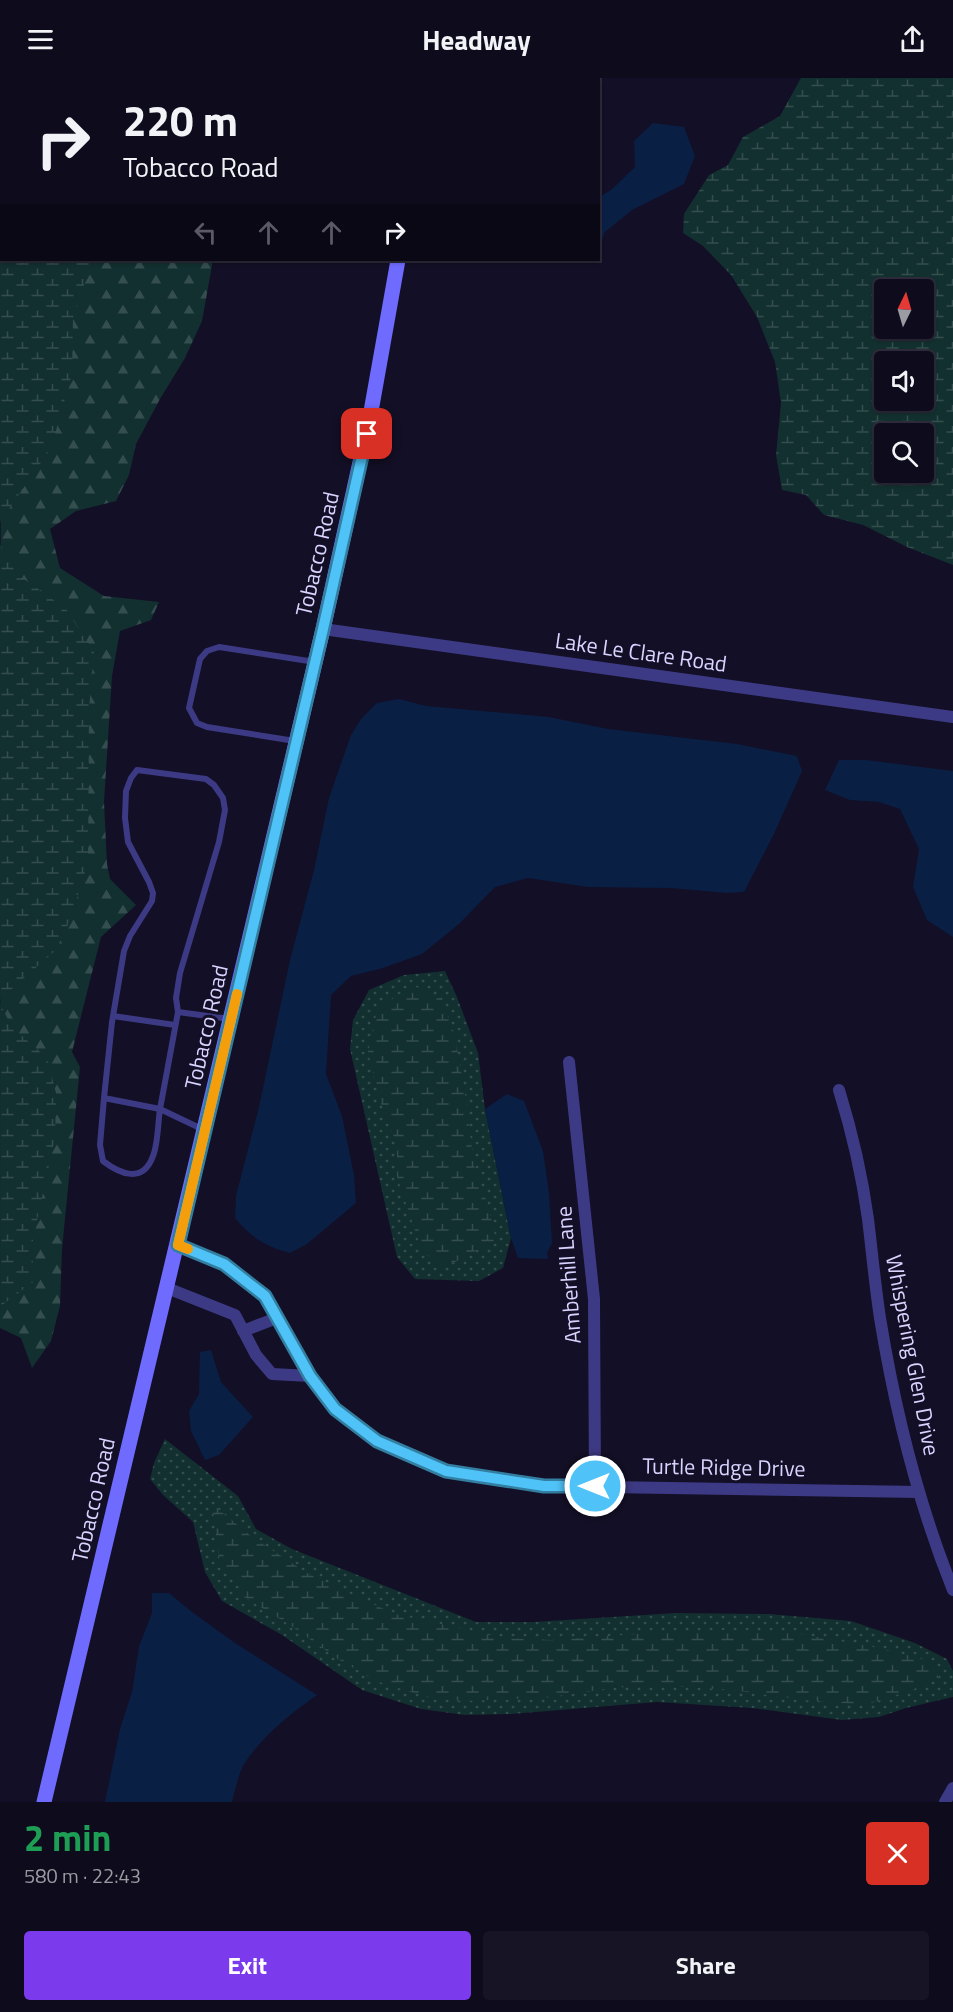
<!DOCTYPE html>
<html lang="en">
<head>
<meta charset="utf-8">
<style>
  body { margin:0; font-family:"Titillium Web",sans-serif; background:#171425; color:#f1f3f6; height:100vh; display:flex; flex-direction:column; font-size:22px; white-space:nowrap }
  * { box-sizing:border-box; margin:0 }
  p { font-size:20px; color:#9b9ba3 }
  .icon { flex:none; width:33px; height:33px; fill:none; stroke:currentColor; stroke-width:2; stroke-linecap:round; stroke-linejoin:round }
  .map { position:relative; height:1724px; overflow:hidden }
  .panel { display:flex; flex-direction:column; background:#0e0b1c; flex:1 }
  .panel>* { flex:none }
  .guide { position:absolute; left:0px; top:0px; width:600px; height:183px; box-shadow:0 2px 4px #0004,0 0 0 2px #2e2b3b; background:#0e0b1c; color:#f1f3f6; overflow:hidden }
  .needle { width:39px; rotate:5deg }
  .fabs { position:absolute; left:874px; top:201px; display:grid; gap:12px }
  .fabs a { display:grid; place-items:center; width:60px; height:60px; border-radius:6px; background:#0e0b1c; box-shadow:0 2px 4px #0004,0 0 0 2px #2e2b3b; font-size:30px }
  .pin { position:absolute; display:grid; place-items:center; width:51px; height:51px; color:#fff; margin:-26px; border-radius:12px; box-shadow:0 3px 9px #0006 }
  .me { position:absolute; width:66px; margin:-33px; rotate:270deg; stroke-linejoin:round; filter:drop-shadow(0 0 4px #0008) }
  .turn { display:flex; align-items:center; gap:21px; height:126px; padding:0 24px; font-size:27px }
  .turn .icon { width:78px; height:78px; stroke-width:2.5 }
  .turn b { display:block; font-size:42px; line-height:51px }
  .lanes { display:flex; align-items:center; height:57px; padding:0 24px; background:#0003; justify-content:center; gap:30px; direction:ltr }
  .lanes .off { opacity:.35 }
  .round { display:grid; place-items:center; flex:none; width:63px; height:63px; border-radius:6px; background:#171425 }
  .headline { display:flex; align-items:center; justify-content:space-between; height:102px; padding:0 24px }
  h1 { font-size:36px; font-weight:700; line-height:45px; color:#1e9e55 }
  .button { display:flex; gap:12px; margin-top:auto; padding:12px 24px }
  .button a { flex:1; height:69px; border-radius:6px; background:#7c3aed; color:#fff; font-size:24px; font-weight:700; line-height:69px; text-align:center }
  .button a+a { background:#171425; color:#f1f3f6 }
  header { display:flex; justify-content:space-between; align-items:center; height:78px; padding:0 24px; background:#0e0b1c; font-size:27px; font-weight:700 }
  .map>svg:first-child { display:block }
</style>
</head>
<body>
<header><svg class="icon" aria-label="menu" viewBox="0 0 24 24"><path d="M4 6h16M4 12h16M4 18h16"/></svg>Headway<svg class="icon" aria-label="share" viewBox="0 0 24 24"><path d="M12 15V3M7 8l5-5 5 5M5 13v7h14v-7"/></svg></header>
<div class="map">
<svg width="953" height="1724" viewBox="0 0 953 1724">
  <defs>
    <pattern id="grass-dots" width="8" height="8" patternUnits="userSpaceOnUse" patternTransform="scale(1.5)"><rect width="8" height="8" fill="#12302f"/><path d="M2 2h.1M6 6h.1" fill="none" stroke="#344d4e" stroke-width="1.8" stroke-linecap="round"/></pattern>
    <pattern id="forest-firs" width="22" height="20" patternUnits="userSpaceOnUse" patternTransform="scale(1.5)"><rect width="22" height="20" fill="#12302f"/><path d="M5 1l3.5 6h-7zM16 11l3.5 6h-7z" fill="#344d4e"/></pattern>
    <pattern id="wetland-marsh" width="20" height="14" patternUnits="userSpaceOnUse" patternTransform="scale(1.5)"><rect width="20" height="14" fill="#12302f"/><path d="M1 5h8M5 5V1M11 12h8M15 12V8" fill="none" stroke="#344d4e"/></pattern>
  </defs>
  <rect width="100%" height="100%" fill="#130f26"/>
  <path fill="url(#grass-dots)" d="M445 893 457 919 478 975 485 1031 511 1160 503 1190 479 1203 415 1201 397 1179 350 971 353 942 369 912 404 897Z
    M165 1361 238 1418 256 1451 292 1471 476 1544H534L675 1535 769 1536 851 1543 915 1565 947 1581 953 1593V1619L906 1630 879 1639 842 1642 752 1630 657 1624 511 1636 465 1637 421 1631 362 1612 282 1557 222 1523 205 1494 193 1444 163 1417 150 1401 154 1385Z"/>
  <path fill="url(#forest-firs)" d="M1 106 2 182H213L202 243 185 280 160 321 136 366 129 397 116 423 76 433 50 451 60 490 104 518 159 524 151 542 120 553 112 598 104 724 107 786 110 801 136 827 101 859 72 974 80 989 62 1171 60 1228 51 1263 32 1290 21 1260 0 1250Z"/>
  <path fill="url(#wetland-marsh)" fill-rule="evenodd" d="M801 0H953V487L907 469 863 447 824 437 806 417 782 412 776 377 781 325 775 284 757 239 731 197 703 168 683 155 684 136 709 97 728 87 743 59 780 38ZM885 212H924V250H885ZM885 284H924V322H885ZM885 356H924V394H885Z
    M0 127H1L2 182H101L87 198 73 240 72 296 51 370 0 444Z
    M0 466 17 496 66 531 94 574 89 631 88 784 71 840 56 872 0 921Z
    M412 907 441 920 455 958 466 1022 474 1087 489 1131 496 1162 455 1184 438 1187 422 1173 397 1099V1067L379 1020 368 974 377 932Z
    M0 926 12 949 47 980 56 1015 55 1060 33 1160V1204L1 1228Z
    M212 1426 252 1459 307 1495 351 1516 395 1536 503 1560 551 1562 637 1556 721 1552 789 1554 874 1569 927 1582 939 1599 912 1612 865 1627 803 1622 733 1612 656 1607 612 1610 544 1620 463 1623 430 1620 376 1603 338 1581 290 1547 244 1519 219 1480Z"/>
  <path fill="#0a1f44" d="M653 45 684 49 695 78 684 106 632 132 605 154 599 170V119L611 112 635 89 634 63Z
    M399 621 426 628 549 639 608 651 737 666 797 678 802 693 774 756 744 814 727 815 671 810 588 809 528 800 495 809 459 846 422 876 383 890 351 898 331 917 326 996 342 1038 354 1097 356 1125 307 1166 290 1175C264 1168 252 1160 235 1140L236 1118 259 1029 290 882 314 792 329 720 351 657 361 641 377 625Z
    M839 682H866L953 693V859L927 842 913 809 919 771 900 731 879 724 850 722 825 712Z
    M507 1016 524 1023 543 1073 549 1115 552 1165 547 1175 548 1181 518 1180 511 1160 485 1031Z
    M211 1272 221 1304 253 1339 219 1377 205 1382 191 1353 189 1333 199 1316 200 1274Z
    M152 1515H169L192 1534 235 1565 317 1617C290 1636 261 1659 243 1688 238 1698 235 1713 232 1724H105L120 1651 132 1614 139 1568 152 1535Z"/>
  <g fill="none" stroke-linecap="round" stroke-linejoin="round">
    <path stroke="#3d3a85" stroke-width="6" d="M295 663 207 649 197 645 189 630 200 581 207 573 219 569 315 584
      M113 938 175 947
      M104 1020 160 1031C158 1044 158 1066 153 1078 143 1106 120 1096 103 1083L100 1067 104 1020 112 944 124 873 130 858 152 823 153 815 149 804 128 764 125 740 126 713 131 700 137 692 206 701 214 707 223 720 225 732 219 764 180 895 176 920 178 934
      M204 1052 160 1031 178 934 230 941"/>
    <path stroke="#3d3a85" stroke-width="12" d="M323 551 953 639
      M569 984 594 1221 595 1408
      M839 1012C852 1054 862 1097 868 1141 872 1174 875 1207 880 1240 895 1332 918 1425 953 1512
      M178 1167 224 1186 265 1218 310 1298 335 1331 377 1363 446 1393 544 1408 919 1414
      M167 1210 235 1237 256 1277 272 1296 310 1298
      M243 1253 277 1240
      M945 1724 953 1710"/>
    <path stroke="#6f6bff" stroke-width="15" d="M439 2V0
      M44 1724 323 551 370 339 398 182"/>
  </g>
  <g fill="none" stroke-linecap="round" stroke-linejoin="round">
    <defs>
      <path id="route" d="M367 356 323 551 178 1167 224 1186 265 1218 310 1298 335 1331 377 1363 446 1393 544 1408H595"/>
    </defs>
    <use href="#route" stroke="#337fa1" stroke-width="15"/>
    <use href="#route" stroke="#4fc3f7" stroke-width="10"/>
    <path stroke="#f59e0b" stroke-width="10" d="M188 1171 178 1167 237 916"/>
  </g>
  <g text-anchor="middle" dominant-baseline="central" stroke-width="6" stroke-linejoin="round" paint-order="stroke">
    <g font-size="22" fill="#d9d4ff" stroke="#130f26">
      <text transform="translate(317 476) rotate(-77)">Tobacco Road</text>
      <text transform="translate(641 574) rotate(8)">Lake Le Clare Road</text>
      <text transform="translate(206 949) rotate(-77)">Tobacco Road</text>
      <text transform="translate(568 1197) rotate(-94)">Amberhill Lane</text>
      <text transform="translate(913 1277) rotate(79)">Whispering Glen Drive</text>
      <text transform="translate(724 1389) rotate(1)">Turtle Ridge Drive</text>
      <text transform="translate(93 1422) rotate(-77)">Tobacco Road</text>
    </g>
  </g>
</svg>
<div class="fabs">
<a><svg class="needle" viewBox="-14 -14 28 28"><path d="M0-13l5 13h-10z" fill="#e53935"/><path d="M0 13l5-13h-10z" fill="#9b9ba3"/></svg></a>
<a><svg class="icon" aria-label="sound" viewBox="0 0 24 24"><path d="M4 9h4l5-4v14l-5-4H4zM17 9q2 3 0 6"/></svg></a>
<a><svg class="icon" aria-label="search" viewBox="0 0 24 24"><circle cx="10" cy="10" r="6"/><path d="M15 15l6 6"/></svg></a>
</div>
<div class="pin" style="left:367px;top:356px;background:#d93025"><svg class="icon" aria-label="arrive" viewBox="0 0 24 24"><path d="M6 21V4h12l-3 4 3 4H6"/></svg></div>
<svg class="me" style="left:595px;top:1408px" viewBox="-20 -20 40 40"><circle r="17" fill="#4fc3f7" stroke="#fff" stroke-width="3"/><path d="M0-11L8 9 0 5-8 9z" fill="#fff"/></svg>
<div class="guide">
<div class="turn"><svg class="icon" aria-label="right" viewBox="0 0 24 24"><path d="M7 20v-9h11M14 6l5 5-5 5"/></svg><div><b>220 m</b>Tobacco Road</div></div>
<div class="lanes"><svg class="icon off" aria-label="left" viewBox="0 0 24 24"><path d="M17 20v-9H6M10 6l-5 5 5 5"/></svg><svg class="icon off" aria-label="ahead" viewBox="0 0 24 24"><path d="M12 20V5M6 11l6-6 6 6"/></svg><svg class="icon off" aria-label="ahead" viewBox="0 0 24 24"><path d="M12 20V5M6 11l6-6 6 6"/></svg><svg class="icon" aria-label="right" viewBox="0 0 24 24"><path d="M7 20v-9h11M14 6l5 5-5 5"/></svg></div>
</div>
</div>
<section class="panel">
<div class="headline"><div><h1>2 min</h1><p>580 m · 22:43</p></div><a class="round" style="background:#d93025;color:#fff"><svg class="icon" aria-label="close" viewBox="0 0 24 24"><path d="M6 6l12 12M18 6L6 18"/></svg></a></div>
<div class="button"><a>Exit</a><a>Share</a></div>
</section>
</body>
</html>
